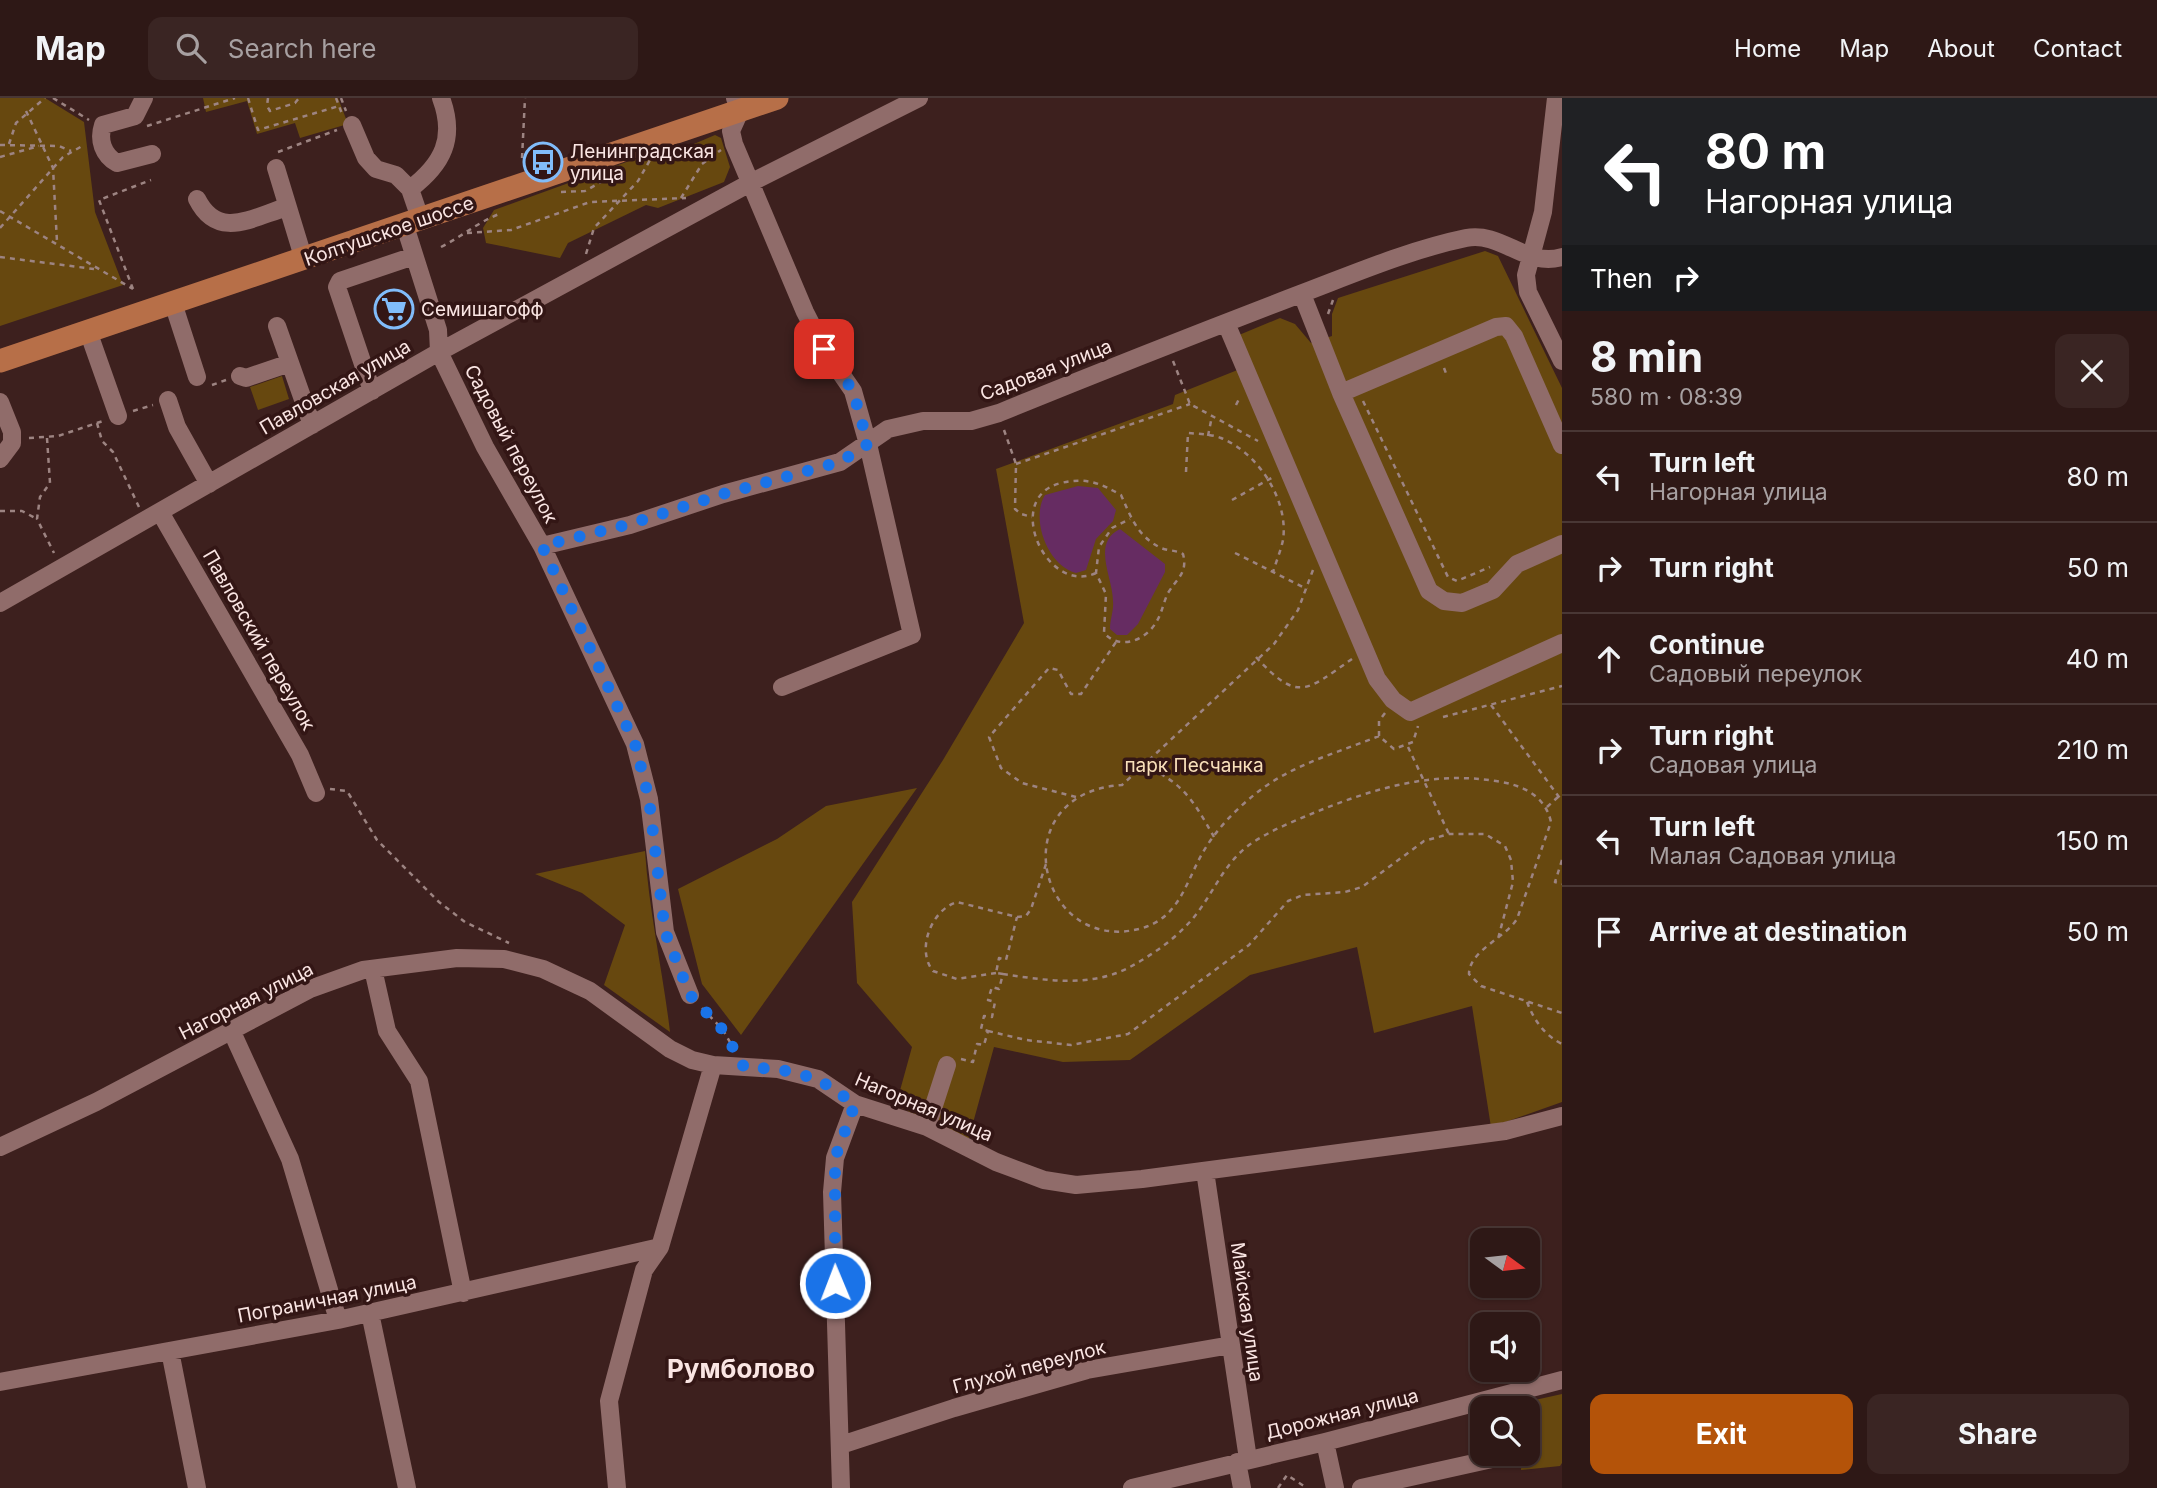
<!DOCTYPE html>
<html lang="en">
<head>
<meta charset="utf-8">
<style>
  body { margin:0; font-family:Inter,sans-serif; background:#3a2523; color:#f1f3f6; height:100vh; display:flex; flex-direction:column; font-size:26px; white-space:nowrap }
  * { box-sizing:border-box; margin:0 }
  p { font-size:23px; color:#a7a0a1 }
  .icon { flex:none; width:38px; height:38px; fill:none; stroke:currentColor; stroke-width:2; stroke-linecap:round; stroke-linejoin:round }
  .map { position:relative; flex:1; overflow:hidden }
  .sheet { display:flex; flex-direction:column; background:#2e1816; width:595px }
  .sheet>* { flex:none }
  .hud { background:#202124; color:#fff; overflow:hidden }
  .needle { width:46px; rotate:105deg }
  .fabs { position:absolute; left:1470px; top:1130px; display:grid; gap:14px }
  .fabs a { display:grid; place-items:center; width:70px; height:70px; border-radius:14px; background:#2e1816; box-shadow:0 2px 5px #0004,0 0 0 2px #493735; font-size:35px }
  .pin { position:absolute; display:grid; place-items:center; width:60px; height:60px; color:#fff; margin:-30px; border-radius:14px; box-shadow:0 4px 10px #0006 }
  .me { position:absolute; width:77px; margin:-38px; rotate:359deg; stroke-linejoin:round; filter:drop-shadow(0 0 5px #0008) }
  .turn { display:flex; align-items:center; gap:24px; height:147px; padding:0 28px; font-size:32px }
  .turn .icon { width:91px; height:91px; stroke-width:2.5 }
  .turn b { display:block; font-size:49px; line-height:60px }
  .then { display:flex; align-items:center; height:66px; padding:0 28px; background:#0003; gap:14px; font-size:26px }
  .round { display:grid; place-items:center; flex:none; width:74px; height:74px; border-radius:14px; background:#3a2523 }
  .overview { display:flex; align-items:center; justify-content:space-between; height:119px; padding:0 28px }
  h1 { font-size:42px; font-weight:700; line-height:52px }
  .cta { display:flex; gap:14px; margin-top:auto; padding:14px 28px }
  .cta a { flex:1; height:80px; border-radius:14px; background:#b45309; color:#fff; font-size:28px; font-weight:700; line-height:80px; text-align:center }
  .cta a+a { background:#3a2523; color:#f1f3f6 }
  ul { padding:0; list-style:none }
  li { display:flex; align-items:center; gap:21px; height:91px; padding:0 28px; border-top:2px solid #493735 }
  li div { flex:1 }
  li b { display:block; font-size:26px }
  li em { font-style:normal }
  header { display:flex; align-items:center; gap:42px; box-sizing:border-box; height:98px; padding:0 35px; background:#2e1816; border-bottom:2px solid #493735 }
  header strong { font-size:33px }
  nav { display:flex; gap:38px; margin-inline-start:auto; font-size:24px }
  .search { width:490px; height:63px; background:#3a2523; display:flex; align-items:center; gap:18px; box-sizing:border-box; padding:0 24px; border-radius:14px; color:#a7a0a1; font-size:26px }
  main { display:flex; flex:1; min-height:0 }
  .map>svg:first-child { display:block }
</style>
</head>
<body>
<header>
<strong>Map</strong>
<div class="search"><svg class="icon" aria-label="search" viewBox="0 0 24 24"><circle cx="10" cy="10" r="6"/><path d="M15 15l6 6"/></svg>Search here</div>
<nav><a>Home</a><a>Map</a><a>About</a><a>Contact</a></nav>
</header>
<main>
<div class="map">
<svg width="1562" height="1390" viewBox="0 0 1562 1390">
  <rect width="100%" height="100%" fill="#3d201e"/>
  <path fill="#67480f" d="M0 0H45L84 24 95 114 123 187 0 228Z
    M203 0H338L348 26 300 40 295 25 257 36 247 3 206 14Z
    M715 37 721 40 730 69 724 84 658 110 646 107 568 145 560 160 486 145 483 130 494 112 643 58 654 63Z
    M1485 153 1498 158 1562 290V1004L1491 1029 1472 908 1374 935 1357 849 1250 877 1130 962 1063 964 994 949 968 1043 896 1007 912 949 857 885 852 804 943 662 1024 525 996 371 1173 306 1175 297 1250 267 1239 237 1280 220 1295 226 1311 245 1332 238V216L1338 200Z
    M282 278 289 301 258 312 250 289Z
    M917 690 741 937 702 886 678 791 777 741 826 708Z
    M645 753C649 814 663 874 670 934L604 887 625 827 582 795 535 776Z
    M1562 1296V1365L1560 1368 1521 1372 1522 1356H1528L1526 1304Z"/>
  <path fill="#662c62" d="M1078 388 1098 390 1116 412 1113 423 1096 441 1086 472 1076 475C1048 468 1030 421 1045 397Z
    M1120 431 1165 466V474L1138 526 1127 537H1117L1110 531C1110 521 1114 512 1113 503 1113 479 1091 445 1120 431Z"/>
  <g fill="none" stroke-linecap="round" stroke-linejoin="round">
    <path stroke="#9d8482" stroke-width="2.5" stroke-dasharray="5 5" stroke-linecap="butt" d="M53 0 89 22
      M248 0 258 32 339 8
      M268 0 267 8 270 13 295 5 299 0
      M336 0 342 16
      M341 0 346 13
      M26 13 53 70 57 144
      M147 28 235 0
      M9 46 16 25 45 0
      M0 47 59 48 71 53
      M278 54 337 32
      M0 59 39 48
      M522 60 525 0
      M561 94 585 93 619 74
      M681 100 702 66 721 52
      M0 113 133 191
      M0 130 63 59 84 47
      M467 135 511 132 590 104 686 100
      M441 149C463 138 479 123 502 115
      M586 156 594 130 638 83 650 62
      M0 159 94 171
      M133 191 99 102 151 82
      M1328 216 1333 202
      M1173 263 1190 306 1258 343
      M1444 270 1447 278
      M212 287 226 282
      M1363 303 1448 479 1457 483 1490 469
      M1236 307 1240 299
      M133 313 153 307
      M97 325 102 343 113 354 139 409
      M1004 332 1016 366 1015 411 1021 416 1032 419
      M1208 338 1212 318
      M29 340 58 338 103 323
      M47 340 50 385 40 399 37 421 54 455
      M1016 366 1190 306
      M1186 374 1188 335C1199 336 1211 336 1221 340 1258 355 1289 402 1283 442 1281 452 1276 464 1273 474
      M1232 402 1275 378
      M0 413H22L37 421
      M1235 455 1307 491
      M1313 472 1298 512 1274 546 1122 687C1001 695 1037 856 1139 831 1179 821 1185 786 1202 756 1214 734 1235 712 1254 697 1290 667 1337 655 1379 638
      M1096 475C1046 498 1002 399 1061 385 1086 379 1100 385 1121 397 1131 419 1137 438 1161 450 1168 453 1176 452 1183 456 1188 475 1177 480 1168 495 1163 505 1162 516 1155 526 1144 543 1119 552 1104 535L1106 496 1096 475 1099 449 1112 430 1130 421
      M1256 559C1298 605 1306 593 1352 561
      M1491 607 1562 703
      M1385 615 1379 623V638L1394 651 1413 644 1418 628
      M1443 619 1562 588
      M1408 649 1449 736
      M1142 667C1183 684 1193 702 1214 739
      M330 691 347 693 377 742 439 804 465 824 509 845
      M1076 699 1022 685 1001 670 989 639 1049 570 1058 572 1071 596H1081L1116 544
      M1547 709 1558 699
      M1562 762 1555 784 1562 786
      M996 875 957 881 933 873C916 852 931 812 957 804L1017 819 1026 818 1031 811 1046 766
      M1003 876C1043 882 1089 890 1128 870 1154 856 1180 838 1198 814 1215 791 1225 765 1249 747 1269 733 1294 723 1316 714 1375 690 1432 673 1496 683 1522 687 1545 697 1551 724L1517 821C1505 840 1469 853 1469 876L1481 888 1562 915
      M1527 904C1534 922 1544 937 1562 946
      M702 910 723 932 734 951
      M988 933 1026 942 1071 947 1128 936 1249 847 1288 803 1303 797 1345 794 1362 789 1424 743 1449 736H1485L1505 748 1511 762 1513 784 1498 841
      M961 961 973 964 977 946 984 947 988 933 981 931 984 918 992 919 995 904 988 902 992 889 999 891 1003 876 996 875 999 860 1006 862 1017 819
      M1278 1390 1287 1377 1307 1390"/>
    <path stroke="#906c6a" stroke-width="18" d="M144 0 135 18 103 27C98 42 103 57 117 65L152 56
      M735 0 740 13 731 33 734 46 805 214 824 251 853 293 868 346 912 537 782 589
      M1556 0 1543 114 1526 177 1528 194 1562 263
      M352 27 366 60 376 71 396 77 410 91 421 123
      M276 70 304 162
      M410 91C443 66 456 40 441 0
      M197 101C218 143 253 119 287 109
      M405 128 438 232 439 254 485 349 542 448 635 646 649 701 665 834 690 897
      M1302 196 1341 295 1429 493 1444 503 1462 505 1493 492 1517 466 1562 446
      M173 205 197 279
      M1226 225 1377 581 1393 602 1410 614 1562 545
      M277 228 312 327
      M88 233 118 318
      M240 278 246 280 290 265
      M372 293 337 189 340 183 414 158
      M1341 295 1496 229 1506 228 1514 238 1562 347
      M168 302 177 329 209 386
      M0 304 12 334V345L0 361
      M160 414 300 657 316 695
      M542 448 630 427 723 396 840 364 888 331 923 323H971L999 315C1097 275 1196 236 1295 198 1351 177 1408 152 1466 140 1502 133 1526 170 1562 159
      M0 505 439 254 750 85 919 0
      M373 871 387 933 419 983 463 1195
      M232 934 290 1061 338 1222
      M927 1029 947 967
      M0 1049 96 1004 310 891 363 872 457 860 504 861 543 871 590 893 670 951 692 962 713 967 778 971 818 981 855 1006 927 1029 996 1064 1044 1082 1076 1087 1142 1081 1505 1033 1562 1018
      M1205 1073 1248 1361
      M370 1215 407 1390
      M170 1253 197 1390
      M0 1284 338 1222 660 1149
      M1325 1344 1335 1390
      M841 1347 954 1310 1087 1272 1231 1247
      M1237 1364 1242 1390
      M617 1390 609 1303 644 1172 660 1149 713 967
      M841 1390 832 1094 835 1060 855 1006
      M1132 1390 1325 1344 1562 1282
      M1361 1390 1492 1361"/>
    <path stroke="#b76f48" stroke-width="23" d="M0 263 777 0"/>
  </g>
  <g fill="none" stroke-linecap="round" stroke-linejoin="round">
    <path stroke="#1a73e8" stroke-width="12" stroke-dasharray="0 21.6" d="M824 251 853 293 868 346 840 364 723 396 630 426 542 448 635 646 649 701 665 834 690 897 723 932 744 969 778 971 818 981 855 1006 835 1060V1185"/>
  </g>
  <defs>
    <symbol id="bus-ring" viewBox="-11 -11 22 22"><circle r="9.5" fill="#331615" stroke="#81bcfa" stroke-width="1.5"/><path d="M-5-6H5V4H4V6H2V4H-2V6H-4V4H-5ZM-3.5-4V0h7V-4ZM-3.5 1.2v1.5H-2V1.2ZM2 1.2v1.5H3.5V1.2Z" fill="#81bcfa"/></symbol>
    <symbol id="supermarket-ring" viewBox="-11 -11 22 22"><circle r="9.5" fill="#331615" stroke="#81bcfa" stroke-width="1.5"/><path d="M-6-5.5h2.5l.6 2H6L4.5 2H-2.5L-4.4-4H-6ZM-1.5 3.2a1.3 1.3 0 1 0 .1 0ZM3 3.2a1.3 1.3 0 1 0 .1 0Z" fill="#81bcfa"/></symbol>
  </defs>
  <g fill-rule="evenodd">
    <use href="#bus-ring" x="521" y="42" width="44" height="44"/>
    <use href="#supermarket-ring" x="372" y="189" width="44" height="44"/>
  </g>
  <g text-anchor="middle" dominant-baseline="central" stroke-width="7" stroke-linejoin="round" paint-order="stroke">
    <g font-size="19" fill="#fae5e3" stroke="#331615" text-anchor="start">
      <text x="570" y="53">Ленинградская<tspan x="570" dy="22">улица</tspan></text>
      <text x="421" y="211">Семишагофф</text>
    </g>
    <g font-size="19" fill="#fae5e3" stroke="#331615">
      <text transform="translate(389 133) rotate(-19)">Колтушское шоссе</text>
      <text transform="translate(1046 272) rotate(-21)">Садовая улица</text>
      <text transform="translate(335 289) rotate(-30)">Павловская улица</text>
      <text transform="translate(511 346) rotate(62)">Садовый переулок</text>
      <text transform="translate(259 542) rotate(60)">Павловский переулок</text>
      <text transform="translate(246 903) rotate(-27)">Нагорная улица</text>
      <text transform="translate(924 1009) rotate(23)">Нагорная улица</text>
      <text transform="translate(327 1201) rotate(-11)">Пограничная улица</text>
      <text transform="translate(1247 1214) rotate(82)">Майская улица</text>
      <text transform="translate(1029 1269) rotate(-15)">Глухой переулок</text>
      <text transform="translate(1342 1316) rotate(-14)">Дорожная улица</text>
    </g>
    <g font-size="19" fill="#f9e0ba" stroke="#331615">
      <text x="1194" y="667">парк Песчанка</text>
    </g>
    <g font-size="26" font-weight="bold" fill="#fae5e3" stroke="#331615">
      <text x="741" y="1270">Румболово</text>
    </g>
  </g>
</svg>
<div class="fabs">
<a><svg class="needle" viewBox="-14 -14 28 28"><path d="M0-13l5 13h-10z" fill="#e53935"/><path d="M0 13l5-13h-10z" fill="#a7a0a1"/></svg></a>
<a><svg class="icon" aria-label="sound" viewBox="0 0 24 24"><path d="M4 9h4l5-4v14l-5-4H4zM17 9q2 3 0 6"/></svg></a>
<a><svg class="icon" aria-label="search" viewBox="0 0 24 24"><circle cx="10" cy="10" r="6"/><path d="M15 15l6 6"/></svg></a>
</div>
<div class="pin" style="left:824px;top:251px;background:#d93025"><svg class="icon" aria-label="arrive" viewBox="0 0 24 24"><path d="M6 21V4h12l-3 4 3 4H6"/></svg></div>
<svg class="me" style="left:835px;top:1185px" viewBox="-20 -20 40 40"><circle r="17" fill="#1a73e8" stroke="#fff" stroke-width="3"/><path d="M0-11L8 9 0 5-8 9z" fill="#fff"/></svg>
</div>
<section class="sheet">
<div class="hud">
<div class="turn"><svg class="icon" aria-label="left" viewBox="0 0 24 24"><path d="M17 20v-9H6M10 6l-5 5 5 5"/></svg><div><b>80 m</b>Нагорная улица</div></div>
<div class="then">Then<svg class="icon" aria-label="right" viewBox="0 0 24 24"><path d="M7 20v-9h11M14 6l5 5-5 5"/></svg></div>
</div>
<div class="overview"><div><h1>8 min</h1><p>580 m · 08:39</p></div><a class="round"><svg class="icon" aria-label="close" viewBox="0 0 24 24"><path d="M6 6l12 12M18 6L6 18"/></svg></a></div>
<ul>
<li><svg class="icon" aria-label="left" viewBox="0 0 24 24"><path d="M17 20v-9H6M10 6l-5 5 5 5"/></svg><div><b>Turn left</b><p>Нагорная улица</p></div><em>80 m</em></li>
<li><svg class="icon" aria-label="right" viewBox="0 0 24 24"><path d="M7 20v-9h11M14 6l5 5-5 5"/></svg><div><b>Turn right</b></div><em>50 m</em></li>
<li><svg class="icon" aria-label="ahead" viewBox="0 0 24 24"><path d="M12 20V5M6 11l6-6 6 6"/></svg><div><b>Continue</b><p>Садовый переулок</p></div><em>40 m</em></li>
<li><svg class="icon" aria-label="right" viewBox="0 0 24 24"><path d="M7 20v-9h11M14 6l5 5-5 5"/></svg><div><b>Turn right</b><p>Садовая улица</p></div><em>210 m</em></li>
<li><svg class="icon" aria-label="left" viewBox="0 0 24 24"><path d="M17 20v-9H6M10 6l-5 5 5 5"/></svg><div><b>Turn left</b><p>Малая Садовая улица</p></div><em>150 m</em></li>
<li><svg class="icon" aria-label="arrive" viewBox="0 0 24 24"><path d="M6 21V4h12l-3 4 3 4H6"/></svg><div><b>Arrive at destination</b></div><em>50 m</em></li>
</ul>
<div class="cta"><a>Exit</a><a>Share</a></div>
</section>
</main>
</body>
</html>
